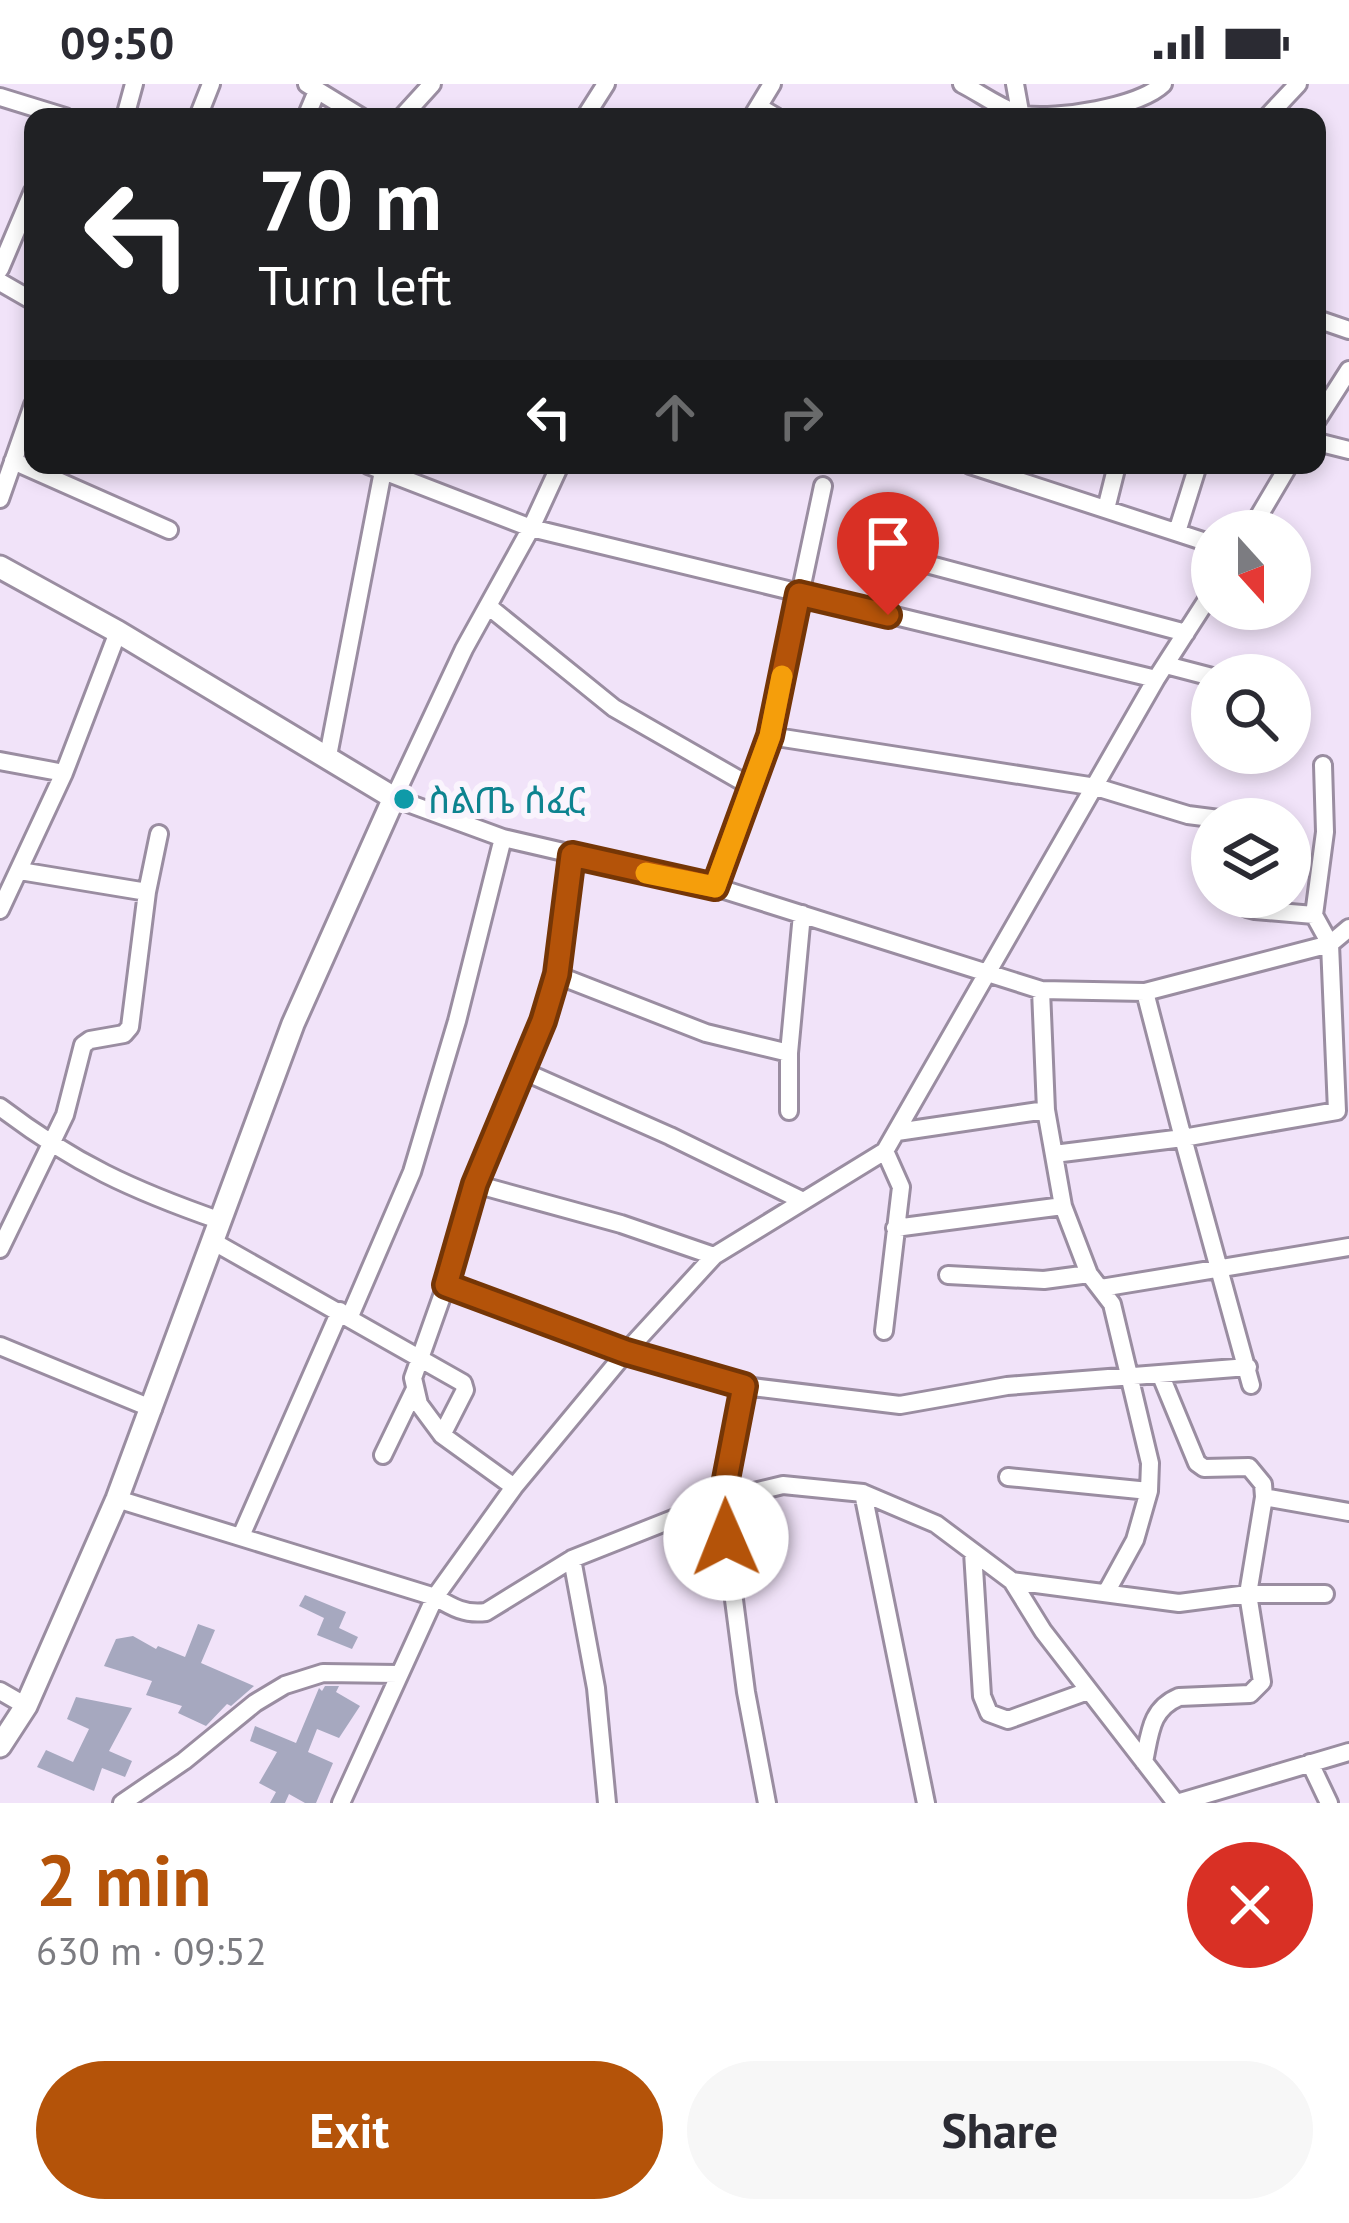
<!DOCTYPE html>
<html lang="en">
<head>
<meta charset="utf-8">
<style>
  body { margin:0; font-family:"PT Sans","Noto Sans Ethiopic",sans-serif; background:#f7f7f7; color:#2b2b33; height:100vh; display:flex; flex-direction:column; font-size:45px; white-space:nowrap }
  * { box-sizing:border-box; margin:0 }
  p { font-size:39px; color:#7c7c81 }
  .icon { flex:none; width:66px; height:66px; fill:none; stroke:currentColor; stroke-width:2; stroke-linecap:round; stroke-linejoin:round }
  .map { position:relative; height:1719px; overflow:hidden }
  .side { display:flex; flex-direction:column; background:#fff; flex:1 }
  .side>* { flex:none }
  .guide { position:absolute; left:24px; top:24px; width:1302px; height:366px; border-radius:24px; box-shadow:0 6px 18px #0003; background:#202124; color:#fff; overflow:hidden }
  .needle { width:78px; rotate:159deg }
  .buttons { position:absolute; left:1191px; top:426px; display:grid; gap:24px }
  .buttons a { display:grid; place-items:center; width:120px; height:120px; border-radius:50%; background:#fff; box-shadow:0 6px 18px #0003; font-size:60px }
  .pin { position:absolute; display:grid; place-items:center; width:102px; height:102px; color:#fff; margin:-123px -51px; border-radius:50% 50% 50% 0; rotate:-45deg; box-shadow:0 0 12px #0007 }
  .pin .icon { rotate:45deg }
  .me { position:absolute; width:132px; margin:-66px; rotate:359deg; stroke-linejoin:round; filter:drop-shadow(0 0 9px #0008) }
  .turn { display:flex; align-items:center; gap:42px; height:252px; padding:0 36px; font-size:54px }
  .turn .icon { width:156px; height:156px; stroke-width:2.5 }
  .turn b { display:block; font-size:84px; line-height:102px }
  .lanes { display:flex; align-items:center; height:114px; padding:0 36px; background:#0003; justify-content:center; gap:60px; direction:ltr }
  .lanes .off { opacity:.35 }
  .round { display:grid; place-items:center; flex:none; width:126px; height:126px; border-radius:63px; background:#f7f7f7 }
  .overview { display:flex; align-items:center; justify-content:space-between; height:204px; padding:0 36px }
  h1 { font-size:72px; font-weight:600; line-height:90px; color:#b45309 }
  .primary-button { display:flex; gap:24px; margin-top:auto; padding:24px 36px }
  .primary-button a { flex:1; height:138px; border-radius:72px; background:#b45309; color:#fff; font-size:48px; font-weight:600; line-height:138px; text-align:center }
  .primary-button a+a { background:#f7f7f7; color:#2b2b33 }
  .status { display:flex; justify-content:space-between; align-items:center; height:84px; padding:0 60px; background:#fff; direction:ltr }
  .status svg { height:33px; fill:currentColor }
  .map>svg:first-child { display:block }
</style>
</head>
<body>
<div class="status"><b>09:50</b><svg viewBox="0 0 49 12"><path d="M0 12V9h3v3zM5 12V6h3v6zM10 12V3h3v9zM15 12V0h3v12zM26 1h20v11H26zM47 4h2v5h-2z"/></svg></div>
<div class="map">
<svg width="1349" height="1719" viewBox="0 0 1349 1719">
  <rect width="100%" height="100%" fill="#f1e3f9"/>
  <path fill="#a6a8bf" d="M305 1511 346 1528 339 1544 358 1553 352 1565 317 1551 324 1534 299 1522Z
    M198 1540 215 1546 201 1579 254 1602 231 1622 227 1620 206 1642 178 1629 182 1622 146 1611 152 1597 104 1582 116 1555 133 1552 156 1565 158 1562 185 1573Z
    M325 1602H339L336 1608 360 1622 339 1654 317 1645 308 1668 333 1679 316 1719H305L289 1710 285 1719H270L276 1708 259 1699 277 1668 250 1657 255 1642 296 1659 319 1604 322 1607Z
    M76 1613 132 1624 109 1667 132 1677 125 1693 102 1684 94 1707 37 1683 46 1666 73 1678 89 1645 67 1635Z"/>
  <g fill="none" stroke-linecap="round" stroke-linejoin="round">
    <defs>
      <path id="minor" d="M307 0 361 33
        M962 0C980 9 1004 27 1023 31 1057 36 1139 23 1163 0
        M1015 0 1021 33
        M0 13 65 33
        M759 23 776 33
        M125 33 134 0
        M198 33 211 0
        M306 33 317 7
        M402 33 432 0
        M585 33 606 0
        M752 33 772 0
        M1267 33 1298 0
        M0 185 33 107
        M0 198 33 217
        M1317 235 1349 246
        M1317 336 1349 286
        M1317 358 1349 366
        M13 377 169 446
        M368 381 531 444 1156 595
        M560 381 531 444 464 565 394 714 503 754 715 803 1041 906 1145 908 1330 860 1349 844
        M970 381 1212 460
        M823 402 770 652 1096 703 1188 731 1219 735
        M0 415 33 321
        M1106 425 1117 381
        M1250 447 1289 381
        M1177 448 1198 381
        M870 465 1186 549
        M488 522 614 624 750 702 715 803
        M1166 581 1212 593
        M1259 591H1265
        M328 672 383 387
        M0 677 64 689
        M750 702 770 652
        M20 787 147 808
        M1239 813 1247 824 1255 826 1314 831
        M0 826 64 689 118 548
        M557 891 706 949 789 969
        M1041 906 1046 1026 1063 1122 1089 1190 1112 1220 1150 1379 1149 1407 1135 1456 1107 1507
        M523 987 670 1052 801 1116
        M0 1023C75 1080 132 1106 221 1137
        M789 1027V969L802 830
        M897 1048 1046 1026
        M1054 1070 1183 1054 1145 908
        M475 1100 621 1140 714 1172
        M895 1144 1063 1122
        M214 1158 463 1299 465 1306 442 1351
        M0 1165 65 1031 83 961 90 956 124 950 130 943 147 808 159 750
        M948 1191 1044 1196 1089 1190
        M446 1201 626 1268 744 1302 900 1321 1007 1302 1248 1283
        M1101 1204 1349 1163
        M350 1232 412 1088 457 937 503 754
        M884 1247 901 1103 885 1067
        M0 1262 153 1325
        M1251 1301 1183 1054 1337 1027 1330 860 1314 831 1325 748 1323 681
        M744 1302 721 1416 746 1608 767 1719
        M383 1371 414 1307
        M1008 1393 1149 1407
        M514 1403 442 1351 419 1320 413 1294 446 1201 475 1100 543 937 557 891 572 771
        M863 1409 926 1719
        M1264 1413 1349 1428
        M117 1415 435 1513C452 1523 465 1531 486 1528L572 1475 721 1416 783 1401 863 1409 936 1440 1012 1497 1043 1547 1176 1719
        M241 1452 340 1227
        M973 1468 982 1612 989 1629 1008 1636 1088 1607
        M572 1475 596 1604 607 1719
        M1012 1497 1179 1519 1248 1510H1325
        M0 1607 26 1622
        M1144 1678C1150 1650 1150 1625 1179 1613L1250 1610 1262 1598 1248 1510 1264 1413 1263 1400 1249 1383 1204 1384 1197 1379 1161 1292
        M1310 1679 1329 1719
        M122 1719 184 1677 255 1619 285 1601 323 1589 398 1590
        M341 1719 435 1513 514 1403 626 1268 714 1172 885 1067 1156 595 1212 508
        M1177 1719 1349 1668"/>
      <path id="tertiary" d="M0 483 118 548 394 714 293 940 117 1415 26 1622 0 1662"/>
    </defs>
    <use href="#minor" stroke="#9a8da1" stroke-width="22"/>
    <use href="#tertiary" stroke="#9a8da1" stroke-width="27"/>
    <use href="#minor" stroke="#fff" stroke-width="16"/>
    <use href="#tertiary" stroke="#fff" stroke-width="21"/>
  </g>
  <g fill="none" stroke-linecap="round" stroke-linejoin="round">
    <defs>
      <path id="route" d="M726 1454 722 1416 744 1302 626 1268 446 1201 475 1100 543 937 557 890 572 771 715 803 770 652 799 510 888 531"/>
    </defs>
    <use href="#route" stroke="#753606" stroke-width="30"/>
    <use href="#route" stroke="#b45309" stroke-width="21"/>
    <path stroke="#f59e0b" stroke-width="21" d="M646 789 715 803 770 652 782 592"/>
  </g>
  <circle fill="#0f9aa8" stroke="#faf4fd" stroke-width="4.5" cx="404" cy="715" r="12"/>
  <g text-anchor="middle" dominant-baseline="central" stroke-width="12" stroke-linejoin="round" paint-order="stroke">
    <g font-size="36" fill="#0d838f" stroke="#faf4fd" text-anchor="start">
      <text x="428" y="715">ስልጤ ሰፈር</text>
    </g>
  </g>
</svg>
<div class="buttons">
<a><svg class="needle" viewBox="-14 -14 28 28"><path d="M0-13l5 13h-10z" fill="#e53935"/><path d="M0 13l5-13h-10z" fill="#7c7c81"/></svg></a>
<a><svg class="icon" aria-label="search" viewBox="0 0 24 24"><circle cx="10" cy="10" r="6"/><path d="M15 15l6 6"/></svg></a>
<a><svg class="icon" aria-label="layers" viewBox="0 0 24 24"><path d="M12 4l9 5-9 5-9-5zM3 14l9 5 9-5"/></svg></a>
</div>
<div class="pin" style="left:888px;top:531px;background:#d93025"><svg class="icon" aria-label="arrive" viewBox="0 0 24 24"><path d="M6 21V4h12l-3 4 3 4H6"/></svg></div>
<svg class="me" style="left:726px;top:1454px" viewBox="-20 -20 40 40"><circle r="19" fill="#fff"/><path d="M0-13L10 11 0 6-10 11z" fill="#b45309"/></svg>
<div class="guide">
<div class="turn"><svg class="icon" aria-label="left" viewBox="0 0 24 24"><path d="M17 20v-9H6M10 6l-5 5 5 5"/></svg><div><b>70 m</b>Turn left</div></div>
<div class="lanes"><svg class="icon" aria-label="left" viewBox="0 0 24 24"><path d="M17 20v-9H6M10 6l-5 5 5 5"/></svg><svg class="icon off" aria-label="ahead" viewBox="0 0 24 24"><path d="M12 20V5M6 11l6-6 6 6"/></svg><svg class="icon off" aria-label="right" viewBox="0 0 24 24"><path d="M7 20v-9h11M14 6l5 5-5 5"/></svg></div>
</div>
</div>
<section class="side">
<div class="overview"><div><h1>2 min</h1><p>630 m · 09:52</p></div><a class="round" style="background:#d93025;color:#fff"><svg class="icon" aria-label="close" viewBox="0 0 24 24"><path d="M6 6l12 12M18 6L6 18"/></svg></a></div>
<div class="primary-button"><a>Exit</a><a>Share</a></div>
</section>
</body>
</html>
